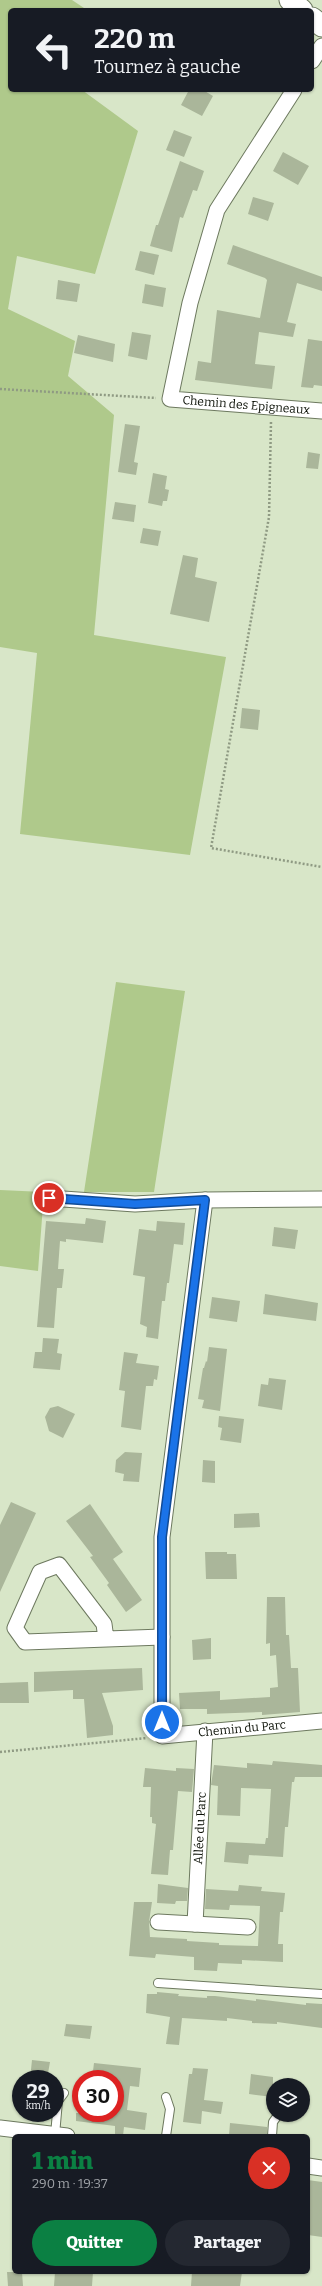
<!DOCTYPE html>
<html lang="fr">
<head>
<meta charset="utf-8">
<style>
  body { margin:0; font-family:Bitter,serif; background:#242831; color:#f1f3f6; height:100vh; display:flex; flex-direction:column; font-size:15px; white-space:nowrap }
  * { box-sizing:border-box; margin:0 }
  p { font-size:13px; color:#9ea1a6 }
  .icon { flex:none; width:22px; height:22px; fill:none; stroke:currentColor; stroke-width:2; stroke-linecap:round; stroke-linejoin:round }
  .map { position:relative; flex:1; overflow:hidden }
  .drawer { position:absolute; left:12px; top:2134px; width:298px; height:140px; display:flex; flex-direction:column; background:#171b24; border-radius:6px; box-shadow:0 1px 3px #0004 }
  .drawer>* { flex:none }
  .banner { position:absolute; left:8px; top:8px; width:306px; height:84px; border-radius:6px; box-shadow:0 1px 3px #0004; background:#171b24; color:#f1f3f6; overflow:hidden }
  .tools { position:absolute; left:266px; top:2078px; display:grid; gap:8px }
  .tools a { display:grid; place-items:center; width:44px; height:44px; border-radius:50%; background:#171b24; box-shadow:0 1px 3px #0004; font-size:20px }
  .speed { position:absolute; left:12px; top:2070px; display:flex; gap:8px; font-size:20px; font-weight:700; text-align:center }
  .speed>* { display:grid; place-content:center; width:52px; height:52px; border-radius:50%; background:#171b24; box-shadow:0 1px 3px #0004; line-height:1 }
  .speed small { font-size:10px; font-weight:400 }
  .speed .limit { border:6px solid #d22; background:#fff; color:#111 }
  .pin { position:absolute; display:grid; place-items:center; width:34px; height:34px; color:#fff; margin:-17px; border:2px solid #fff; border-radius:50%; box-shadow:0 1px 4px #0007 }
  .me { position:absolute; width:44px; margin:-22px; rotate:0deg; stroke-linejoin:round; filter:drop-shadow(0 0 3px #0008) }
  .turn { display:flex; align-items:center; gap:14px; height:84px; padding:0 20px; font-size:18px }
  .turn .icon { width:52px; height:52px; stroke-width:2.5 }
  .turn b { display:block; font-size:28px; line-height:34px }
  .round { display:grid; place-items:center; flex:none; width:42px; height:42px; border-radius:21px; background:#242831 }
  .overview { display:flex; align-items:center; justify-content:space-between; height:68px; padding:0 20px }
  h1 { font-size:24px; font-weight:800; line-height:30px; color:#0b8043 }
  .primary-button { display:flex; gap:8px; margin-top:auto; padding:8px 20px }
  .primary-button a { flex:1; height:46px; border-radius:24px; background:#0b8043; color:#fff; font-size:16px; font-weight:800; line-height:46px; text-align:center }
  .primary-button a+a { background:#242831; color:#f1f3f6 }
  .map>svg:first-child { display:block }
</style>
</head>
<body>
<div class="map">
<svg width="322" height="2286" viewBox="0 0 322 2286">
  <rect width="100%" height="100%" fill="#d8e6c8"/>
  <path fill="#afc98b" d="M0 0H72L84 8 83 10H10V90H82L138 131 95 274 17 256 8 309 75 341 68 376 114 415 94 635 226 657 190 855 20 834 37 653 0 647Z
    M116 982 185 991 154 1192H84Z
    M0 1190 44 1192 38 1271 0 1266Z"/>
  <path fill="#aab69a" d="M189 90H203L213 96 202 116 181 105Z
    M174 130 192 137 184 157 166 150Z
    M283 152 309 166 298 185 273 171Z
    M180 161 204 171 197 191 193 190 183 218 180 217 172 252 150 246 156 225H158Z
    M253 197 274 203 268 221 248 214Z
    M233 245 322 277V291L297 283 287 322 296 324 293 337 259 332 255 364 275 366 272 389 195 380 198 361 211 363 217 310 260 318 267 280 265 278 227 264Z
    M140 251 159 255 154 275 135 270Z
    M58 280 80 284 77 302 56 299Z
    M145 284 166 288 163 307 142 303Z
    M132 332 151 335 147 360 128 356Z
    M78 335 115 344 113 362 74 353Z
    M308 339 322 341V386L314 385 313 388 301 387Z
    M125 424 140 426 134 462 138 463 136 475 118 472Z
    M308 452 320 454 318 469 306 468Z
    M153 473 167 476 165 489 169 490 167 501H163L162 506 148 503Z
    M115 502 136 505 134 522 112 519Z
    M143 528 161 531 158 546 140 543Z
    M183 555 198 558 195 577 217 582 209 622 170 614Z
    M242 708 260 710 258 730 240 728Z
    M86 1218 106 1221 103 1243 66 1239V1242L60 1241 58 1269H64L62 1288H57L54 1328 37 1327 46 1221 85 1224Z
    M157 1221 185 1223 183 1245 174 1244 169 1283H167L165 1301H162L158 1339 146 1337 147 1327 140 1324 145 1277 133 1275 139 1229 156 1231Z
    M274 1227 298 1230 295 1249 272 1246Z
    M265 1294 318 1303 316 1321 263 1314Z
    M212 1297 240 1301 237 1322 209 1318Z
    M43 1338 59 1339 57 1353 62 1354 60 1370 33 1368 35 1352H42Z
    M209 1347 227 1349 220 1411 202 1408 204 1400 198 1399 203 1368H204L206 1361 207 1362Z
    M124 1352 138 1354 136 1363 159 1366 157 1380 154 1379 153 1386H146L141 1430 121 1427 125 1391 119 1390Z
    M269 1378 286 1380 282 1410 258 1406 261 1384 268 1385Z
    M58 1406 75 1414 63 1438 49 1431 45 1417 50 1408Z
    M219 1416 244 1419 241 1443 220 1440 222 1428 218 1427Z
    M125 1452 142 1453 139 1482 123 1481 124 1474 115 1472 116 1460Z
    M203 1460 215 1461V1483L202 1482Z
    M11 1502 36 1513 0 1592V1525Z
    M90 1504 123 1552 113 1559 142 1600 126 1612 107 1585 109 1583 90 1557 93 1556 66 1521Z
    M259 1513 260 1527 234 1528V1514Z
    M205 1552H227V1554H236L237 1579H206Z
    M267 1597H285L286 1635H289L291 1668H298L300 1712 262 1715V1712L207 1714V1709H180L179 1693 220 1691V1700L270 1697V1688L278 1687 276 1655 270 1656V1643L266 1644Z
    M211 1638V1659L193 1660 192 1640Z
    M142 1668 143 1690 102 1693 113 1726V1735L87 1738 84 1699H73V1690L34 1692V1672Z
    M28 1682 29 1703H0V1683Z
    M273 1761 322 1765V1777H295L294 1782H292L288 1827H285L283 1857 249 1855 248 1864 224 1862 226 1842 265 1844 266 1838H268L271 1789 241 1788 240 1816 217 1815 218 1786 211 1785 214 1765 247 1768V1763L272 1765Z
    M145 1768 176 1771V1768L194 1769 192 1792 178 1791 173 1850H170L168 1875 151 1874 156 1824 152 1823V1817H150L151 1787H143Z
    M158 1884 188 1888 187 1901H176L175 1904 157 1903Z
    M239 1885 262 1887 261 1891 285 1893 283 1912H280L278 1944H283V1962L242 1960V1964L218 1963 217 1971 194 1970V1957L156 1954 155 1958 129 1956 134 1902H152L149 1922 150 1937 187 1939V1941L219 1943V1945L258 1946 260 1906 230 1905 229 1910 205 1909 206 1889 238 1891Z
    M157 1992 179 1994 178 1996 207 1998V1996H215L256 2001V1999L306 2005V2003L322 2004V2028L277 2022V2024L252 2023V2021L227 2018V2021L182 2018 179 2045 166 2044 170 2017 146 2013 147 1994H157Z
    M66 2024 92 2026 90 2039 64 2036Z
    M32 2060 50 2062 47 2079H30Z
    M94 2063 141 2068 139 2087 130 2086 127 2110 147 2113 145 2130 124 2127 123 2136H115V2126L76 2121V2113H115V2079H92Z
    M193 2068 208 2069 204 2100 223 2102 221 2114 202 2111 201 2124 183 2122 189 2074H192Z
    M251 2074 273 2077V2097L249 2094Z
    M230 2123 267 2127V2136H229Z
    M308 2180 322 2182V2237L308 2235Z
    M7 2272H22L23 2286H8Z
    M55 2272H93L92 2286H54Z
    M192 2272H242L240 2286H191Z"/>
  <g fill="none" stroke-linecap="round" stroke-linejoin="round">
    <defs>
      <path id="lane" d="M158 1983 322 1994
        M166 2097 170 2109 166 2136
        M55 2135 58 2101 64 2093
        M272 2136 273 2122 278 2115"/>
      <g id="street">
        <path d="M312 61 322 46"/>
        <path id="s1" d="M294 90 217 210 190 303 170 399 322 411"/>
        <path d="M49 1198 135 1204 205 1200 322 1199"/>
        <path id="s2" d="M205 1200 162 1537V1736L322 1721"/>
        <path d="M106 1639 104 1624 59 1565 40 1572 15 1628 25 1642 162 1637"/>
        <path d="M158 1922 248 1927"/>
        <path id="s3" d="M195 1924 205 1731"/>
        <path d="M0 2128 67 2136"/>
        <path d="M308 2166 322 2168"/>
      </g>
      <path id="secondary" d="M290 0 302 10
        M312 18 322 26"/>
    </defs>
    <use href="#lane" stroke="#6d795f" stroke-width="10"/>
    <use href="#street" stroke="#6d795f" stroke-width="17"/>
    <use href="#secondary" stroke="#6d795f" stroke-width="23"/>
    <path stroke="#8f9a83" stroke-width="2.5" stroke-dasharray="2 2" stroke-linecap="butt" d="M0 389 156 398
      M271 422 269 517 211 848 322 867
      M0 1752 147 1738"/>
    <use href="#lane" stroke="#fff" stroke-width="8"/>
    <use href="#street" stroke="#fff" stroke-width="15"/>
    <use href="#secondary" stroke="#fff" stroke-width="21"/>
  </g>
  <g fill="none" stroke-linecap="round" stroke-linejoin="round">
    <defs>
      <path id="route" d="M49 1198 135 1204 205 1200 162 1537V1722"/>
    </defs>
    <use href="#route" stroke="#114b97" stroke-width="10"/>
    <use href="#route" stroke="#1a73e8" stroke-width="7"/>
  </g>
  <g text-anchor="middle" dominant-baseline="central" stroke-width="3" stroke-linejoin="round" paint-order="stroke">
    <g font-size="12" fill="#0a0f05" stroke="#d8e6c8">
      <text stroke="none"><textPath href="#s1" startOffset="414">Chemin des Epigneaux</textPath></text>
      <text stroke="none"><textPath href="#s2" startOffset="619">Chemin du Parc</textPath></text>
      <text stroke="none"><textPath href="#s3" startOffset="96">Allée du Parc</textPath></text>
    </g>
  </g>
</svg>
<div class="tools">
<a><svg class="icon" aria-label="layers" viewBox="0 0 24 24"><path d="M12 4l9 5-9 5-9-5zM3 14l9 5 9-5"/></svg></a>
</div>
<div class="speed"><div>29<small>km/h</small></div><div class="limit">30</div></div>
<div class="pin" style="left:49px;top:1198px;background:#d93025"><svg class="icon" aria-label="arrive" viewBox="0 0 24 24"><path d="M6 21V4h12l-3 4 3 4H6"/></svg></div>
<svg class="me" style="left:162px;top:1722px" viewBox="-20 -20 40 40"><circle r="17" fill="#1a73e8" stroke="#fff" stroke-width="3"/><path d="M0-11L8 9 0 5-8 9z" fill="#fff"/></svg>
<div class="banner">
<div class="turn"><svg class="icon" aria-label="left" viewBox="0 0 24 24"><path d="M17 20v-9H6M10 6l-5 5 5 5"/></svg><div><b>220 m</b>Tournez à gauche</div></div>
</div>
<section class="drawer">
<div class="overview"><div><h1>1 min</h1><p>290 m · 19:37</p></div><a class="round" style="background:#d93025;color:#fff"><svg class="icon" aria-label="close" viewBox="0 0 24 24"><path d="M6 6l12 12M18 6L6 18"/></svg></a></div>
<div class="primary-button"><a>Quitter</a><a>Partager</a></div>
</section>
</div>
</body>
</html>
